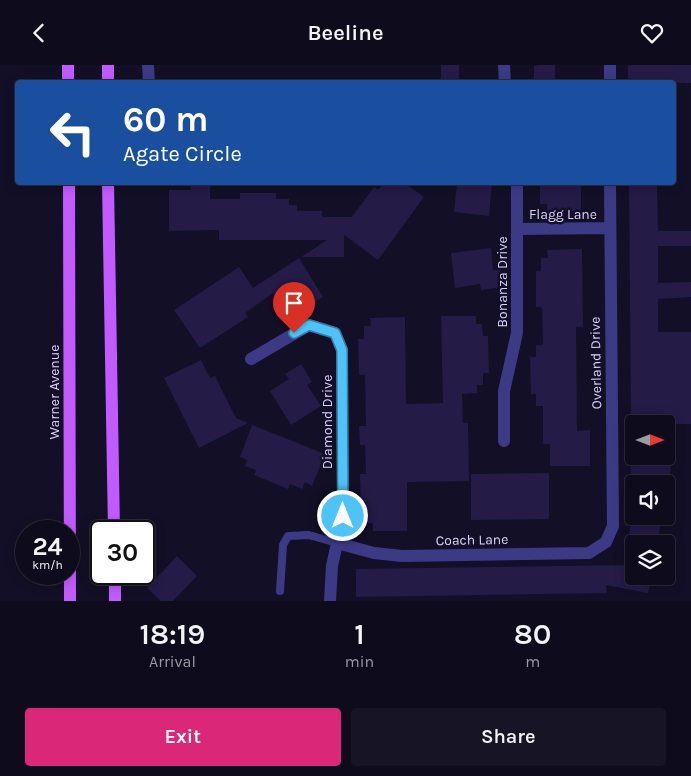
<!DOCTYPE html>
<html lang="en">
<head>
<meta charset="utf-8">
<style>
  body { margin:0; font-family:Karla,sans-serif; background:#171425; color:#f1f3f6; height:100vh; display:flex; flex-direction:column; font-size:19px; white-space:nowrap }
  * { box-sizing:border-box; margin:0 }
  p { font-size:16px; color:#9b9ba3 }
  .icon { flex:none; width:28px; height:28px; fill:none; stroke:currentColor; stroke-width:2; stroke-linecap:round; stroke-linejoin:round }
  .map { position:relative; height:536px; overflow:hidden }
  .sheet { display:flex; flex-direction:column; background:#0e0b1c; flex:1 }
  .sheet>* { flex:none }
  .banner { position:absolute; left:15px; top:15px; width:661px; height:105px; border-radius:5px; box-shadow:0 2px 12px #0003,0 0 0 1px #2e2b3b; background:#1a4fa0; color:#fff; overflow:hidden }
  .needle { width:32px; rotate:90deg }
  .controls { position:absolute; left:625px; top:350px; display:grid; gap:10px }
  .controls a { display:grid; place-items:center; width:50px; height:50px; border-radius:5px; background:#0e0b1c; box-shadow:0 2px 12px #0003,0 0 0 1px #2e2b3b; font-size:25px }
  .speed { position:absolute; left:15px; top:455px; display:flex; gap:10px; font-size:25px; font-weight:700; text-align:center }
  .speed>* { display:grid; place-content:center; width:65px; height:65px; border-radius:50%; background:#0e0b1c; box-shadow:0 2px 12px #0003,0 0 0 1px #2e2b3b; line-height:1 }
  .speed small { font-size:12px; font-weight:400 }
  .speed .limit { border:2px solid #111; border-radius:8px; background:#fff; color:#111 }
  .pin { position:absolute; display:grid; place-items:center; width:42px; height:42px; color:#fff; margin:-51px -21px; border-radius:50% 50% 50% 0; rotate:-45deg; box-shadow:0 0 5px #0007 }
  .pin .icon { rotate:45deg }
  .me { position:absolute; width:55px; margin:-28px; rotate:0deg; stroke-linejoin:round; filter:drop-shadow(0 0 4px #0008) }
  .turn { display:flex; align-items:center; gap:18px; height:105px; padding:0 25px; font-size:22px }
  .turn .icon { width:65px; height:65px; stroke-width:2.5 }
  .turn b { display:block; font-size:35px; line-height:42px }
  .eta { display:flex; justify-content:space-evenly; align-items:center; height:85px; text-align:center }
  .eta b { font-size:30px; font-weight:600; line-height:35px }
  .action { display:flex; gap:10px; margin-top:auto; padding:10px 25px }
  .action a { flex:1; height:58px; border-radius:5px; background:#db2777; color:#fff; font-size:20px; font-weight:600; line-height:58px; text-align:center }
  .action a+a { background:#171425; color:#f1f3f6 }
  header { display:flex; justify-content:space-between; align-items:center; height:65px; padding:0 25px; background:#0e0b1c; font-size:22px; font-weight:600 }
  .map>svg:first-child { display:block }
</style>
</head>
<body>
<header><svg class="icon" aria-label="back" viewBox="0 0 24 24"><path d="M15 5l-7 7 7 7"/></svg>Beeline<svg class="icon" aria-label="heart" viewBox="0 0 24 24"><path d="M12 20l-8-8c-3-5 5-10 8-4 3-6 11-1 8 4z"/></svg></header>
<div class="map">
<svg width="691" height="536" viewBox="0 0 691 536">
  <rect width="100%" height="100%" fill="#130f26"/>
  <path fill="#241b47" d="M441 0H459V18H441Z
    M539 0H555V18H534V1Z
    M628 0H691V18H628Z
    M384 118H404L424 132 378 195 344 170V192H301L327 175H219V165L169 166V125H191V119H210V134H240V128H276V134H289V140H297V146H322V152H352L374 122 378 125Z
    M457 118H492L489 151 454 147Z
    M540 118H581V146L547 147V139H540Z
    M629 118H657L658 166H691V181H658V218L691 217V232L658 234V267H691V359H631Z
    M491 183 493 205 500 204 502 222 481 225 480 219 455 223 451 188Z
    M582 184 583 262H576L577 366 590 365V401H550V379H543V341H536V329H531L530 292H536V280H543L542 242H536V206H541V193H548L547 185Z
    M299 193 323 232 308 242 305 237 286 249 273 228 245 248 248 252 200 283 174 245 239 202 253 223Z
    M441 251H476V259H482L483 271H488L489 308H483V320H477V328L462 329 463 358H468L469 416 407 417V466H373V458H366V446H361L360 409H366L365 380H360L359 361H366L365 310H359L358 274H364V261H371L370 253 405 252 406 339 443 338Z
    M201 295 210 313 215 311 236 353 248 358 199 383 164 313Z
    M301 299 312 317 307 320 321 341 291 360 270 326 289 314 285 309Z
    M252 360 325 389 312 421 305 417 302 424 290 419 288 424 254 410 256 405 245 401 247 395 240 392Z
    M631 391H673L668 419H631Z
    M549 408V454L471 455V409Z
    M632 451H662L657 479H628Z
    M177 491 197 511 173 536H161L147 523Z
    M634 500V511H651L648 528 606 520 607 528 356 532V504Z"/>
  <g fill="none" stroke-linecap="round" stroke-linejoin="round">
    <path stroke="#3d3a85" stroke-width="8" d="M280 526 283 480 288 471 309 470 337 478"/>
    <path stroke="#3d3a85" stroke-width="12" d="M148 0 149 18
      M504 0 505 18
      M610 18V0
      M517 164 609 163
      M251 294 309 260 335 268 342 285 343 451 332 501 330 536
      M504 376V326L517 268V118
      M337 478 374 488 402 491 589 488 606 477 613 461 610 118"/>
    <path stroke="#c25bff" stroke-width="12" d="M68 0V18
      M108 0V18
      M69 118 70 536
      M108 118 114 466
      M115 509V536"/>
  </g>
  <g fill="none" stroke-linecap="round" stroke-linejoin="round">
    <defs>
      <path id="route" d="M294 268 309 260 335 268 342 285 343 451"/>
    </defs>
    <use href="#route" stroke="#337fa1" stroke-width="12"/>
    <use href="#route" stroke="#4fc3f7" stroke-width="9"/>
  </g>
  <g text-anchor="middle" dominant-baseline="central" stroke-width="5" stroke-linejoin="round" paint-order="stroke">
    <g font-size="14" fill="#d9d4ff" stroke="#130f26">
      <text x="563" y="149">Flagg Lane</text>
      <text transform="translate(502 217) rotate(-90)">Bonanza Drive</text>
      <text transform="translate(596 298) rotate(-91)">Overland Drive</text>
      <text transform="translate(54 327) rotate(-90)">Warner Avenue</text>
      <text transform="translate(327 357) rotate(-90)">Diamond Drive</text>
      <text transform="translate(472 475) rotate(-1)">Coach Lane</text>
    </g>
  </g>
</svg>
<div class="controls">
<a><svg class="needle" viewBox="-14 -14 28 28"><path d="M0-13l5 13h-10z" fill="#e53935"/><path d="M0 13l5-13h-10z" fill="#9b9ba3"/></svg></a>
<a><svg class="icon" aria-label="sound" viewBox="0 0 24 24"><path d="M4 9h4l5-4v14l-5-4H4zM17 9q2 3 0 6"/></svg></a>
<a><svg class="icon" aria-label="layers" viewBox="0 0 24 24"><path d="M12 4l9 5-9 5-9-5zM3 14l9 5 9-5"/></svg></a>
</div>
<div class="speed"><div>24<small>km/h</small></div><div class="limit">30</div></div>
<div class="pin" style="left:294px;top:268px;background:#d93025"><svg class="icon" aria-label="arrive" viewBox="0 0 24 24"><path d="M6 21V4h12l-3 4 3 4H6"/></svg></div>
<svg class="me" style="left:343px;top:451px" viewBox="-20 -20 40 40"><circle r="17" fill="#4fc3f7" stroke="#fff" stroke-width="3"/><path d="M0-11L8 9 0 5-8 9z" fill="#fff"/></svg>
<div class="banner">
<div class="turn"><svg class="icon" aria-label="left" viewBox="0 0 24 24"><path d="M17 20v-9H6M10 6l-5 5 5 5"/></svg><div><b>60 m</b>Agate Circle</div></div>
</div>
</div>
<section class="sheet">
<div class="eta">
<div><b>18:19</b><p>Arrival</p></div>
<div><b>1</b><p>min</p></div>
<div><b>80</b><p>m</p></div>
</div>
<div class="action"><a>Exit</a><a>Share</a></div>
</section>
</body>
</html>
